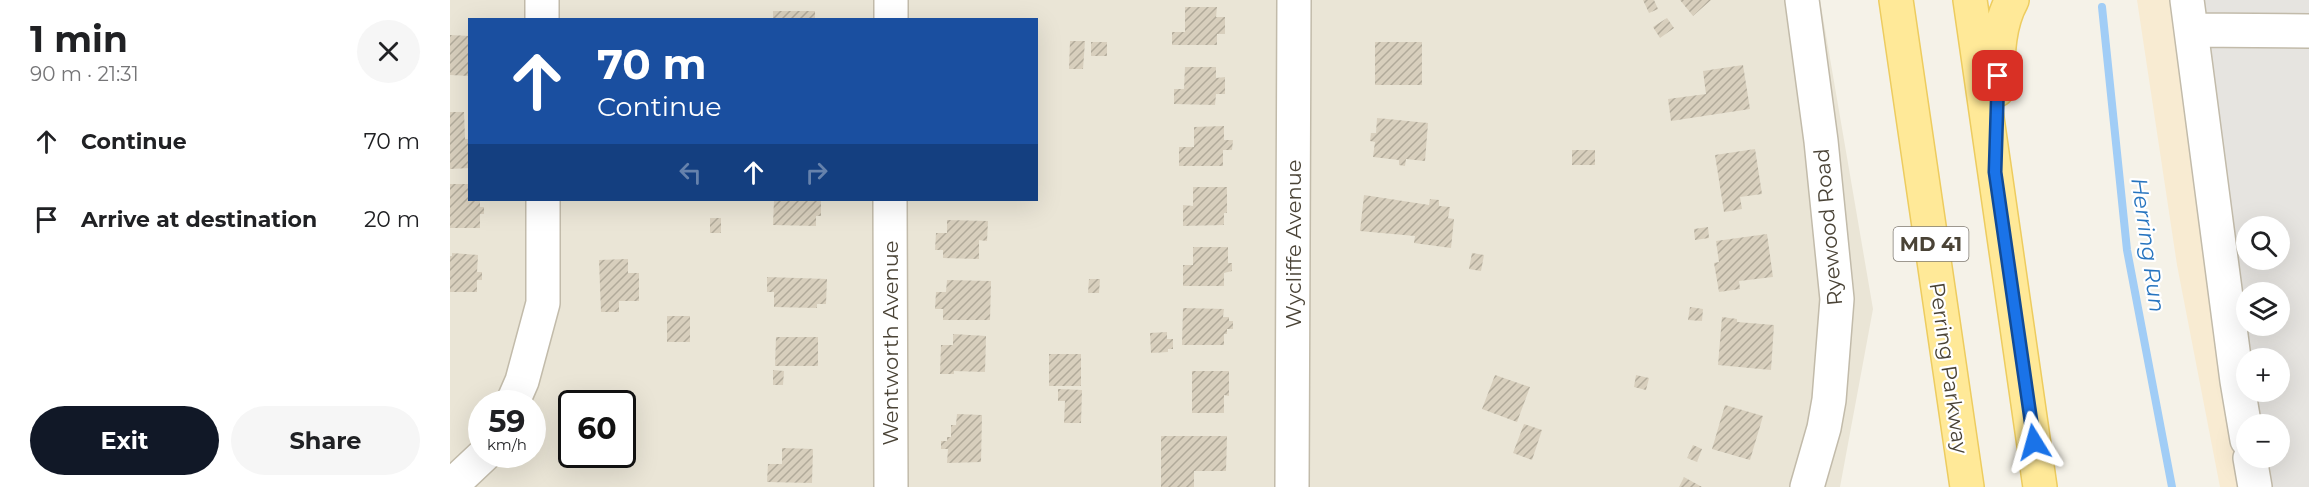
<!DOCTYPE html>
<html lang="en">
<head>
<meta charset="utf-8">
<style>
  body { margin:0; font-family:Montserrat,sans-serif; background:#f6f6f6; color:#202124; height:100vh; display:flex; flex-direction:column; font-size:22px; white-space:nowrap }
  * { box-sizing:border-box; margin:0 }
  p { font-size:20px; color:#757577 }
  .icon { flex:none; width:33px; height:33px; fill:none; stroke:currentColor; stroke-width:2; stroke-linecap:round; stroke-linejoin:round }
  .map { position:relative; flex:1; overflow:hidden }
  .side { display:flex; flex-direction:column; background:#fff; width:450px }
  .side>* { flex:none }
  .guide { position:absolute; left:18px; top:18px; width:570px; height:183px; border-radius:0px; box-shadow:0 6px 24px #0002; background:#1a4fa0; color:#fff; overflow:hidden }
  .controls { position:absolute; left:1786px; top:216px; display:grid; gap:12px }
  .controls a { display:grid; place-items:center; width:54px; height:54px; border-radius:50%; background:#fff; box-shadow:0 6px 24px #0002; font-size:30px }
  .speed { position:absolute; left:18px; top:390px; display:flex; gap:12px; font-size:30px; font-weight:700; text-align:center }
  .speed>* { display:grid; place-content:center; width:78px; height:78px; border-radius:50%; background:#fff; box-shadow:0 6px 24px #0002; line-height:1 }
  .speed small { font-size:15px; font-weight:400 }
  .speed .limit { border:3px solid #111; border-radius:9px; background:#fff; color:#111 }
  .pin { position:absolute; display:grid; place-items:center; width:51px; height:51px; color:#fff; margin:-26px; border-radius:12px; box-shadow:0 3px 9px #0006 }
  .me { position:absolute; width:66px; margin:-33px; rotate:352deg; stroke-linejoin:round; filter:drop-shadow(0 0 4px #0008) }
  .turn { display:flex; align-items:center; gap:21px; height:126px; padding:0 30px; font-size:27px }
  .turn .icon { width:78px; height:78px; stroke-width:2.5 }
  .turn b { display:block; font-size:42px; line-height:51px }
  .lanes { display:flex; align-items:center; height:57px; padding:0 30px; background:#0003; justify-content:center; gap:30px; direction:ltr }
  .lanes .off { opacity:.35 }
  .round { display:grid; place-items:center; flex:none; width:63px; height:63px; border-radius:32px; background:#f6f6f6 }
  .overview { display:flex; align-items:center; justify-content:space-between; height:102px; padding:0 30px }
  h1 { font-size:36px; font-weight:700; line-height:45px }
  .action { display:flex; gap:12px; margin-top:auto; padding:12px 30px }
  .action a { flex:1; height:69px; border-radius:36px; background:#111827; color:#fff; font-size:24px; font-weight:700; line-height:69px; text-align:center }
  .action a+a { background:#f6f6f6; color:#202124 }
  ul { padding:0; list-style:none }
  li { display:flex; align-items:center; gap:18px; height:78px; padding:0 30px }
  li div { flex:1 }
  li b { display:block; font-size:22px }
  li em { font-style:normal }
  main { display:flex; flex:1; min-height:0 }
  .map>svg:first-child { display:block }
</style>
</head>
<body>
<main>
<section class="side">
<div class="overview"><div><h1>1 min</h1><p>90 m · 21:31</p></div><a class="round"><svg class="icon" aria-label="close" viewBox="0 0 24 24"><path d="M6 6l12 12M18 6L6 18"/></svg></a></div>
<ul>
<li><svg class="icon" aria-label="ahead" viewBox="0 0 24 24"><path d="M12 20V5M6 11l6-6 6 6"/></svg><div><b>Continue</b></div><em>70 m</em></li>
<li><svg class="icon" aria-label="arrive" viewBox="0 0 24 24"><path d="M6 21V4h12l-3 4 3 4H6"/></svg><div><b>Arrive at destination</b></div><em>20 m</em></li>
</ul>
<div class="action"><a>Exit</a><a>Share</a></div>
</section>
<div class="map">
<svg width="1859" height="487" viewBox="0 0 1859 487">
  <defs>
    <pattern id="building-hatch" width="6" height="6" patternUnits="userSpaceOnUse" patternTransform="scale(1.5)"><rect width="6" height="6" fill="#d8cfbd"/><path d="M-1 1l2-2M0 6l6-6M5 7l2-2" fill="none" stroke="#b1aa9a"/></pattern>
  </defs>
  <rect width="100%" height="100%" fill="#f5f2e8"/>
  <path fill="#eae5d6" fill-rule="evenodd" d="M0 0H1370L1423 309 1390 487H0ZM20 20H586V200H20ZM32 404H82V454H32ZM122 404H172V454H122Z"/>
  <path fill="#f8ebd2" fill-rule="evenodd" d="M1687 0H1859V487H1770L1727 265ZM1797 226H1830V260H1797ZM1797 292H1830V326H1797ZM1797 358H1830V392H1797ZM1797 424H1830V458H1797Z"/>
  <path fill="#e6e4e0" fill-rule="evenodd" d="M1754 0H1859V487H1823L1818 458H1830V424H1812L1806 392H1830V358H1802L1797 326H1830V292H1797V323ZM1797 226H1830V260H1797Z"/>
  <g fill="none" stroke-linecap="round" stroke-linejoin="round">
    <path stroke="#a1cdf6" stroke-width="8" d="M1652 7 1677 250 1722 487"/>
  </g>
  <path fill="url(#building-hatch)" d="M1193 0H1204L1208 9 1199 13Z
    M1230 0H1261L1243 16Z
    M735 7H767L766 17H775V34H767V45H722V32H735Z
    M323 11H365V20H323Z
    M1217 18 1224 28 1210 38 1203 27Z
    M0 35 20 36V76L0 75Z
    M620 41H635L633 69H619Z
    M641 42H657V56H641Z
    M925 42H972V85H925Z
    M1293 65 1300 109 1221 121 1218 99 1256 94 1253 71Z
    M735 67H766V78L775 77V94H766L765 105 724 104V89H734Z
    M0 112H14L15 139H20V168L0 169Z
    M927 118 978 123 975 161 956 159 955 166 949 165V160L923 157 925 142 920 141 921 133H926Z
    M774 126V140H783L782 150H773V166H729V147H744V127Z
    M1305 149 1312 194 1290 197 1292 209 1274 212 1265 155Z
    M1122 150H1145V165H1122Z
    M0 184H20V200H30V207H34V214H30V228H0Z
    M743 187H777V213H774V225L733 226V205L743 206Z
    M914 195 979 205 980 199 989 200V206L1000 207 998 218 1004 219 1001 248 964 243 965 236 910 231Z
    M324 200 371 201V216H366V226L323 225Z
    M260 218H271V233H260Z
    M497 220 538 221 537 241 529 240V259L493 258V250H485L486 233H497Z
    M1258 227 1259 238 1245 240 1244 229Z
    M1317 234 1323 277 1289 281 1290 289 1269 292 1264 263 1269 262 1266 241Z
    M743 247H778V263H782V271L774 273V286H733V265H743Z
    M2 253 28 255 27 272H32V280H27V292H0V256H2Z
    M1022 253 1034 255 1031 271 1019 269Z
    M178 259V273H189V301H169V312H151L149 260Z
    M317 277 377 279 376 304H367V308L324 307V292H317Z
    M639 279H650L649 293H638Z
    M497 280 541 281 540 320H493V309H485L486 292H496Z
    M1240 307 1253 309 1252 321 1238 320Z
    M733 308 774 309 773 317H779V321H783V329H777V334H774V345H732Z
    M217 316H240V342H217Z
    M1272 317 1287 319V322L1324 325 1321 370 1268 365Z
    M717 332V339H723V349H718V352L701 353 700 333Z
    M503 334 536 336 535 372 504 371V374H490L491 345H503Z
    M326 337H368V366H325Z
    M599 354H631V386H599Z
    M323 370 334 371 333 385H323Z
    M742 371H779V396L774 395V413H742Z
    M1045 375 1080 387 1067 422 1032 409Z
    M1186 375 1199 378 1196 390 1184 387Z
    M608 389 632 390 631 423H614L615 401H608Z
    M1275 405 1313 416 1300 460 1262 449Z
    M507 414 532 415 531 462 497 463 498 449H491V441H497V437H501V425H506Z
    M1074 424 1092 430 1082 460 1063 453Z
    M711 436H777L776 471H744V487H711Z
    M1243 445 1252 449 1247 462 1237 458Z
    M332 448 363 449 362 483 317 482 318 464H332Z
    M1234 477 1252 487H1229Z"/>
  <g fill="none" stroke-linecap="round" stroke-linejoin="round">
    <defs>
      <path id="minor" d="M92 0V20
        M1352 0 1371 141 1387 299 1379 400 1374 428 1357 487
        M1737 0 1787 381 1797 440
        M441 20V0
        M1741 30 1859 31
        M440 200 441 487
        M62 404 72 381 93 303V200
        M1800 458 1805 487
        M0 487 35 454
        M842 487 844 0"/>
      <path id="major" d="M1446 0 1517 487
        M1520 0 1590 487
        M1547 90C1548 60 1547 27 1562 0"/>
    </defs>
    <use href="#minor" stroke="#c2bbaa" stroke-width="36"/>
    <use href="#major" stroke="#edcc5f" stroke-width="36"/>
    <use href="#minor" stroke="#fff" stroke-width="33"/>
    <use href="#major" stroke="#ffe998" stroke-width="33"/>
  </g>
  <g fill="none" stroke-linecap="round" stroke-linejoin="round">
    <defs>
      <path id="route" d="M1548 76 1545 172 1584 442"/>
    </defs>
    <use href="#route" stroke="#114b97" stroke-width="15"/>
    <use href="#route" stroke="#1a73e8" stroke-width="10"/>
  </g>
  <g text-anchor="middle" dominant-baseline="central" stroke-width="4.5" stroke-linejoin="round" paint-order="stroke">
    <rect fill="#fff" stroke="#807b72" stroke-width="1.5" x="1443.5" y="227" width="75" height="34" rx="4.5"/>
    <g font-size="20" font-weight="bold" fill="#4a4336">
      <text x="1481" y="244">MD 41</text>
    </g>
    <g font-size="21" fill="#4a4336" stroke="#fff">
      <text transform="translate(1378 227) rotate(-95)">Ryewood Road</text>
      <text transform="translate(843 244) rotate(-90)">Wycliffe Avenue</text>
      <text transform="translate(440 343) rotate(-90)">Wentworth Avenue</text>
      <text transform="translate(1499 368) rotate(82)">Perring Parkway</text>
    </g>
    <g font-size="22" font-style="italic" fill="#2674bf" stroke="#fff">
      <text transform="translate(1698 245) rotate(82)">Herring Run</text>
    </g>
  </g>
</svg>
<div class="controls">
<a><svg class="icon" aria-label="search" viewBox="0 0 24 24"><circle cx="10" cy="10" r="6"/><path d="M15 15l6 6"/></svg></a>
<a><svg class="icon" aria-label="layers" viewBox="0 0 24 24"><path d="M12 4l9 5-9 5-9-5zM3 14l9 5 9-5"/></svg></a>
<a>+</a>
<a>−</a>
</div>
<div class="speed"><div>59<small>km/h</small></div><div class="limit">60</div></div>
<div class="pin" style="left:1548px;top:76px;background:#d93025"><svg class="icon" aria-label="arrive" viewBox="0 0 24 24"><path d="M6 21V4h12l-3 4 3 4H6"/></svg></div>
<svg class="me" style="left:1584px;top:442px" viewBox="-20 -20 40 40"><path d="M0-17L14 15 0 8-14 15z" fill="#1a73e8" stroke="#fff" stroke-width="4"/></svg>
<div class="guide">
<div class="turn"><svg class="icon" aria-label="ahead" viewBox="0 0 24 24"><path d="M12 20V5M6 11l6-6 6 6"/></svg><div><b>70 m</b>Continue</div></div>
<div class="lanes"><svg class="icon off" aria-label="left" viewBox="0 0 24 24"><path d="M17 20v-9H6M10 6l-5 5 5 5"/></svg><svg class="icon" aria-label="ahead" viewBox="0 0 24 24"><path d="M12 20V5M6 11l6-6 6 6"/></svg><svg class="icon off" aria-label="right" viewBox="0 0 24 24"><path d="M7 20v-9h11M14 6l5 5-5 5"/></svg></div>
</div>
</div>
</main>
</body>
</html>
